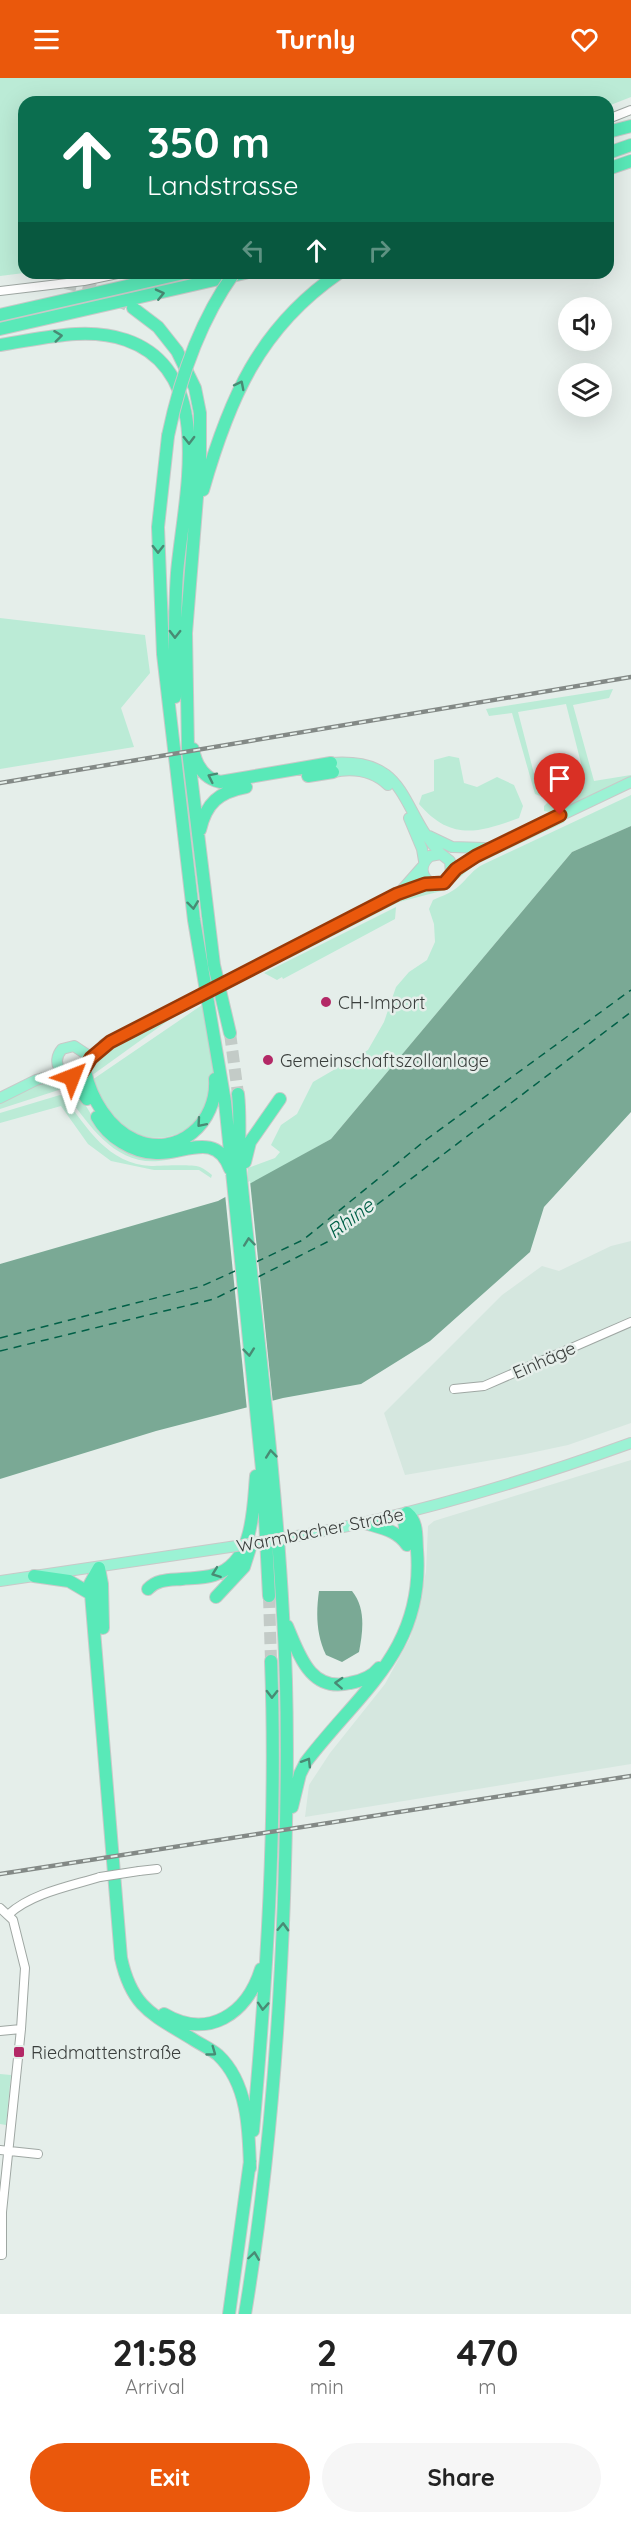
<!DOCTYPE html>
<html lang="en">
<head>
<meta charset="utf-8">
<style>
  body { margin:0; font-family:Quicksand,sans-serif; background:#f6f6f6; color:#222; height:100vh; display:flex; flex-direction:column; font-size:22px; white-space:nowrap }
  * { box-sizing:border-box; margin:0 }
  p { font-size:20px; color:#767676 }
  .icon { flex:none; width:33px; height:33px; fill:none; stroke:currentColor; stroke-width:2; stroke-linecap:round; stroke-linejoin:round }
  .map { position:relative; height:2236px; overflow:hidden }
  .drawer { display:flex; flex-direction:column; background:#fff; flex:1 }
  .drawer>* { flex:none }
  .banner { position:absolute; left:18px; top:18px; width:596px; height:183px; border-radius:18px; box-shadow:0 6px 24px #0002; background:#0b6e4f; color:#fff; overflow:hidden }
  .fabs { position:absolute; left:558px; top:219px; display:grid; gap:12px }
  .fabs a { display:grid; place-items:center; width:54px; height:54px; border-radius:50%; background:#fff; box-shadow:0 6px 24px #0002; font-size:30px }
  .pin { position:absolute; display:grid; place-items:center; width:51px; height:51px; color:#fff; margin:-62px -26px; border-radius:50% 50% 50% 0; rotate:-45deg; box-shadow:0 0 6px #0007 }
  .pin .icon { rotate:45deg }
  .me { position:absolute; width:66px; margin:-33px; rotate:45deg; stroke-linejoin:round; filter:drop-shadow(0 0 4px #0008) }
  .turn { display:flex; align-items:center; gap:21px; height:126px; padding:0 30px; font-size:27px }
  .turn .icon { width:78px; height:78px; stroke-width:2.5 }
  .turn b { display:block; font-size:42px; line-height:51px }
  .lanes { display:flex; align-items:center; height:57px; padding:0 30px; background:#0003; justify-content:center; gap:30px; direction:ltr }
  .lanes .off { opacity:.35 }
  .eta { display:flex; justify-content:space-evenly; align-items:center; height:102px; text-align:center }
  .eta b { font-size:36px; font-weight:700; line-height:42px }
  .action { display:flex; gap:12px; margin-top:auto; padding:12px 30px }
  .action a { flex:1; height:69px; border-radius:36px; background:#ea580c; color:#fff; font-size:24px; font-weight:700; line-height:69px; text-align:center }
  .action a+a { background:#f6f6f6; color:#222 }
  header { display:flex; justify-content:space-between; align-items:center; height:78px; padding:0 30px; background:#ea580c; color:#fff; font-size:27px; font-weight:700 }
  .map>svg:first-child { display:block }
</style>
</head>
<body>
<header><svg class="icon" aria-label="menu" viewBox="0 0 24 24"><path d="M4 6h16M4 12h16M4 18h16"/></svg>Turnly<svg class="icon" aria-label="heart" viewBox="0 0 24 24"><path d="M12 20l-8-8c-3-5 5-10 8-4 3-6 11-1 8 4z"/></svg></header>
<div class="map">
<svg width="631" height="2236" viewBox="0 0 631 2236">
  <rect width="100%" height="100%" fill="#e5eeea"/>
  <path fill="#d5e7df" d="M631 1163V1345L568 1367 521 1377 405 1397 384 1335 502 1217 542 1188 559 1193 611 1168Z
    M631 1382V1686L305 1739 309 1707 330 1675 385 1606 410 1560 426 1494 428 1448 434 1443Z"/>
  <path fill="#bbebd6" d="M0 0H631V19L608 28V24H24V195L0 198Z
    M0 540 145 557 150 595 121 630 134 669 0 691Z
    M613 611 609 620 573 627 594 703 631 697V700L554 735 544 733V728L551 721 572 713 565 703 584 697 566 626 518 634 539 715 553 710 558 705 555 713 543 719 535 716 512 635 489 638 486 631Z
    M449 678 459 680 464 705 477 709 497 699 514 707 523 728 519 740C478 755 451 763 419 726L422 717 434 713V682Z
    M631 717V748L572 774 331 1061 248 1108V1090L275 1080 280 1074 271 1067 281 1047 297 1036 313 1004 368 972 384 944 396 909 409 894 427 882 435 864 434 846 429 831 433 822C442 818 451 815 459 808 468 800 473 791 484 786Z
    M564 741 565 744 473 788 445 812 399 824 290 880 272 885 414 813 427 809 465 788Z
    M396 829 395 841 283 901 282 899 277 902 264 895Z
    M202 927C206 951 217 991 212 1014 202 1052 165 1071 130 1053 111 1043 99 1021 92 1002Z
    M180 934 91 998 95 984 107 971Z
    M60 999 74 1007 0 1031V1024L42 1004Z
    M75 1010 100 1051 205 1074C189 1074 174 1082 159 1083 115 1087 91 1049 68 1019L69 1013Z
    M60 1017 64 1019C87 1050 108 1086 151 1088 163 1088 190 1086 200 1089 205 1091 208 1094 212 1097L211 1100 199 1092H154L111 1083 88 1066 61 1028 0 1045V1035Z
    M0 1996 11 1997 6 2047 0 2046Z"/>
  <path fill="#7aa995" d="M631 748V1034L544 1129 530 1174 430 1263 361 1306 283 1320 156 1353 0 1401V1186L218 1123 331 1061 572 774Z
    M319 1513H352C366 1530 363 1553 359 1574L342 1584 326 1577C316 1556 316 1535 319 1513Z"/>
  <path fill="#e5eeea" d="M250 1103 273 1326 247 1332 225 1116Z"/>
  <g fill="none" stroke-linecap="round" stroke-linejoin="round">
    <path stroke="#016047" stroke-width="1.5" stroke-dasharray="8 6" stroke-linecap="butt" d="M256 1184 303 1162 427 1061 631 912
      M258 1199 329 1163 631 934
      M0 1260 202 1208 235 1193
      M0 1273 214 1221 238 1209"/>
    <path stroke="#c3cbc7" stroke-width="12" stroke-dasharray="12 6" stroke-linecap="butt" d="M65 205 93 211 127 227
      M230 955 238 1016
      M269 1518 271 1583"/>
    <defs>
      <path id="minor" d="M608 41 631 32
        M0 213 84 203 122 195
        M454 1311 484 1308 631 1244
        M139 1793 157 1791
        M0 1830 13 1842 25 1890 21 1951 2 2134V2177H0
        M9 1836C32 1815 71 1808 100 1799
        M0 1953 21 1951
        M0 2072 38 2076"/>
      <path id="major" d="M331 685C410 679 399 732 441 776
        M333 694C353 690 373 693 388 707
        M409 740 422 771 424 783
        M429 758 452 769 485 770
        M451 796 450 783 441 776 430 778C415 790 425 810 444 805L456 791 476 778 631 704
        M400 814 422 789
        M268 882 397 816 432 805
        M104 966 192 922
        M88 985 86 976 74 968 62 971C51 984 60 1000 77 998L85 993 91 980 110 964
        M0 1020 36 1002 62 995
        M309 1456C419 1435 526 1403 631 1365
        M0 1503 230 1469"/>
      <path id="highway" d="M608 54 631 48
        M608 75 631 67
        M608 91 631 83
        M133 230 158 249 177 273 195 310 200 335V382L186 555 188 673 214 887 230 955
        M0 237 184 195
        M0 251 245 195
        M0 267C41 261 86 248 126 262 219 294 183 423 177 495 174 537 175 577 175 619
        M168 358 158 449 163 576 194 842 225 1024 263 1401 269 1518
        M203 412C229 321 259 250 339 195
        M193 671C196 687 203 700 220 704L331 685
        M308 698 333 694
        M200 752C206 725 219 714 246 709
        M85 993C91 1020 108 1050 135 1062 178 1081 218 1044 215 1001
        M72 999 87 1021
        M238 1016C241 1040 238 1065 240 1090 255 1239 275 1387 283 1537 289 1631 287 1726 284 1820 279 1959 268 2098 245 2236
        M97 1039C108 1059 133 1075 156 1075 183 1077 216 1052 230 1091
        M245 1084 250 1064 280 1021
        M365 1445C381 1450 397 1452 407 1467
        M99 1490 102 1506 103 1550
        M34 1498 69 1503 91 1516 121 1880C132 1931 154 1937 194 1962 202 1967 211 1971 218 1977 248 2005 249 2052 250 2090
        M148 1511C157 1501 170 1502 182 1501 193 1500 204 1500 214 1497 254 1485 253 1431 256 1398
        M91 1516 90 1506 99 1490
        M216 1519 244 1489 250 1470
        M287 1548C299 1576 310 1615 350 1605 361 1603 372 1599 379 1590
        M292 1729 300 1696 306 1684C359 1614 425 1572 417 1472 416 1458 418 1444 407 1435L404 1442 407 1465
        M164 1936C208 1962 247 1936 261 1891
        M253 2053C267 1897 277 1740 271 1583
        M229 2236 250 2083"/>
    </defs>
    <use href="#minor" stroke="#9fa7a3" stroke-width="10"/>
    <use href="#major" stroke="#c8c9c8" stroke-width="12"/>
    <use href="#highway" stroke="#c8c9c8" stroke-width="14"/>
    <use href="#minor" stroke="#fff" stroke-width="8"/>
    <use href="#major" stroke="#9bf2d4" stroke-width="10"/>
    <use href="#highway" stroke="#59e9b8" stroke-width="12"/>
    <defs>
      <path id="rail" d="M0 705 631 599
        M0 1796 631 1698"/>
    </defs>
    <use href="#rail" stroke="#838986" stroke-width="4.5"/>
    <use href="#rail" stroke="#e5eeea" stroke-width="2" stroke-dasharray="7" stroke-linecap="butt"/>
    <defs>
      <path id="minor-bridge" d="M100 1799 139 1793"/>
      <path id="major-bridge" d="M192 922 268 882
        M230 1469 309 1456"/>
      <path id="highway-bridge" d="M168 358C180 300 199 244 234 195"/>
    </defs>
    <use href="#minor-bridge" stroke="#9fa7a3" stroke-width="10" stroke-linecap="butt"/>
    <use href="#major-bridge" stroke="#c8c9c8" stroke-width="12" stroke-linecap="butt"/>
    <use href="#highway-bridge" stroke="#c8c9c8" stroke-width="14" stroke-linecap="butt"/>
    <use href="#minor-bridge" stroke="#fff" stroke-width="8"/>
    <use href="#major-bridge" stroke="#9bf2d4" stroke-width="10"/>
    <use href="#highway-bridge" stroke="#59e9b8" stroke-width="12"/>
  </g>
  <defs><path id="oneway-chevron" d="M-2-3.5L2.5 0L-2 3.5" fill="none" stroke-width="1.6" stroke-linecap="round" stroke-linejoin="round" transform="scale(1.5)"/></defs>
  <g stroke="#488b74">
    <use href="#oneway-chevron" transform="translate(160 216) rotate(-13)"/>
    <use href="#oneway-chevron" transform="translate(58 258) rotate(-7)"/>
    <use href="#oneway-chevron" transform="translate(240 307) rotate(-63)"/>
    <use href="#oneway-chevron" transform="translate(189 362) rotate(89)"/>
    <use href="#oneway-chevron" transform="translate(158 471) rotate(90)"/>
    <use href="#oneway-chevron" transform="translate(175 556) rotate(91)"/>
    <use href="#oneway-chevron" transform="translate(212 699) rotate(-154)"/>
    <use href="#oneway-chevron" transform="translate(193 827) rotate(83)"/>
    <use href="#oneway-chevron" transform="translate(201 1045) rotate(131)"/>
    <use href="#oneway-chevron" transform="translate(249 1164) rotate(-96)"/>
    <use href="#oneway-chevron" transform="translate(249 1274) rotate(84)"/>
    <use href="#oneway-chevron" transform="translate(271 1376) rotate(-96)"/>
    <use href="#oneway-chevron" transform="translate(216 1495) rotate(160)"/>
    <use href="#oneway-chevron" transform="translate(339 1605) rotate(-177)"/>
    <use href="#oneway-chevron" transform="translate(272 1616) rotate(91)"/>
    <use href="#oneway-chevron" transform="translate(307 1684) rotate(-58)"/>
    <use href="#oneway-chevron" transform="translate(283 1849) rotate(-88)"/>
    <use href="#oneway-chevron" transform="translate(263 1928) rotate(94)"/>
    <use href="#oneway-chevron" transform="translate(212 1974) rotate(36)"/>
    <use href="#oneway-chevron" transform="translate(254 2178) rotate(-82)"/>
  </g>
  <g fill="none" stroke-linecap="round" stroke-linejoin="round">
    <defs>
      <path id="route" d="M72 999 81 996 91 980 110 964 397 816 425 806 444 805 456 791 476 778 560 737"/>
    </defs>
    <use href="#route" stroke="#983908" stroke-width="15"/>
    <use href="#route" stroke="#ea580c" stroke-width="10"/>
  </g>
  <g fill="#b32866" stroke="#e5eeea" stroke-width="2">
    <circle cx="326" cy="924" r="6"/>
    <circle cx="268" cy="982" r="6"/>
    <rect x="13" y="1968" width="12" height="12" rx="3"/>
  </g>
  <g text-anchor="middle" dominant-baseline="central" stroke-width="5" stroke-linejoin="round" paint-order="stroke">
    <g font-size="18" fill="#3a3e3c" stroke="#e5eeea" text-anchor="start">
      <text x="338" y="924">CH-Import</text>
      <text x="280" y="982">Gemeinschaftszollanlage</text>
      <text x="31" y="1974">Riedmattenstraße</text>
    </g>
    <g font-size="18" fill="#3a3e3c" stroke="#e5eeea">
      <text transform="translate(544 1282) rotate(-24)">Einhäge</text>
      <text transform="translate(320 1452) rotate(-11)">Warmbacher Straße</text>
    </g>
    <g font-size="20" font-style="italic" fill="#016047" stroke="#e5eeea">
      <text transform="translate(350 1140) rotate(-37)">Rhine</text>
    </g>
  </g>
</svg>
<div class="fabs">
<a><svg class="icon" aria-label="sound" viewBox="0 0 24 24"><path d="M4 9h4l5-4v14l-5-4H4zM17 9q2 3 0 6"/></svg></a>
<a><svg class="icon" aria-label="layers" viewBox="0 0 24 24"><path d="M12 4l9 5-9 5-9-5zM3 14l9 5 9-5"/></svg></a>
</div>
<div class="pin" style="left:560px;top:737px;background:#d93025"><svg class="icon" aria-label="arrive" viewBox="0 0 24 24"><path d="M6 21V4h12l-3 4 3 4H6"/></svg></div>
<svg class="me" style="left:72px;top:999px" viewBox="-20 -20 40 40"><path d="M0-17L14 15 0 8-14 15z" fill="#ea580c" stroke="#fff" stroke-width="4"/></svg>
<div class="banner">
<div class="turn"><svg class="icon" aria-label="ahead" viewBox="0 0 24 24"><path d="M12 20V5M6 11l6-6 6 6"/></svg><div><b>350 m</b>Landstrasse</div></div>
<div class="lanes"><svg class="icon off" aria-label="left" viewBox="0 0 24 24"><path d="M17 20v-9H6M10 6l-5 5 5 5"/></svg><svg class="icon" aria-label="ahead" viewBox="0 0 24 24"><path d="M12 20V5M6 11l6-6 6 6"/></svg><svg class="icon off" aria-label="right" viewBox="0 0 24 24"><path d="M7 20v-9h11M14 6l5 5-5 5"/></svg></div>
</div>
</div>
<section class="drawer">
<div class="eta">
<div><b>21:58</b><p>Arrival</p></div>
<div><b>2</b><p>min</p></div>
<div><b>470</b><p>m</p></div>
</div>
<div class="action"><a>Exit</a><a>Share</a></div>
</section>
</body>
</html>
